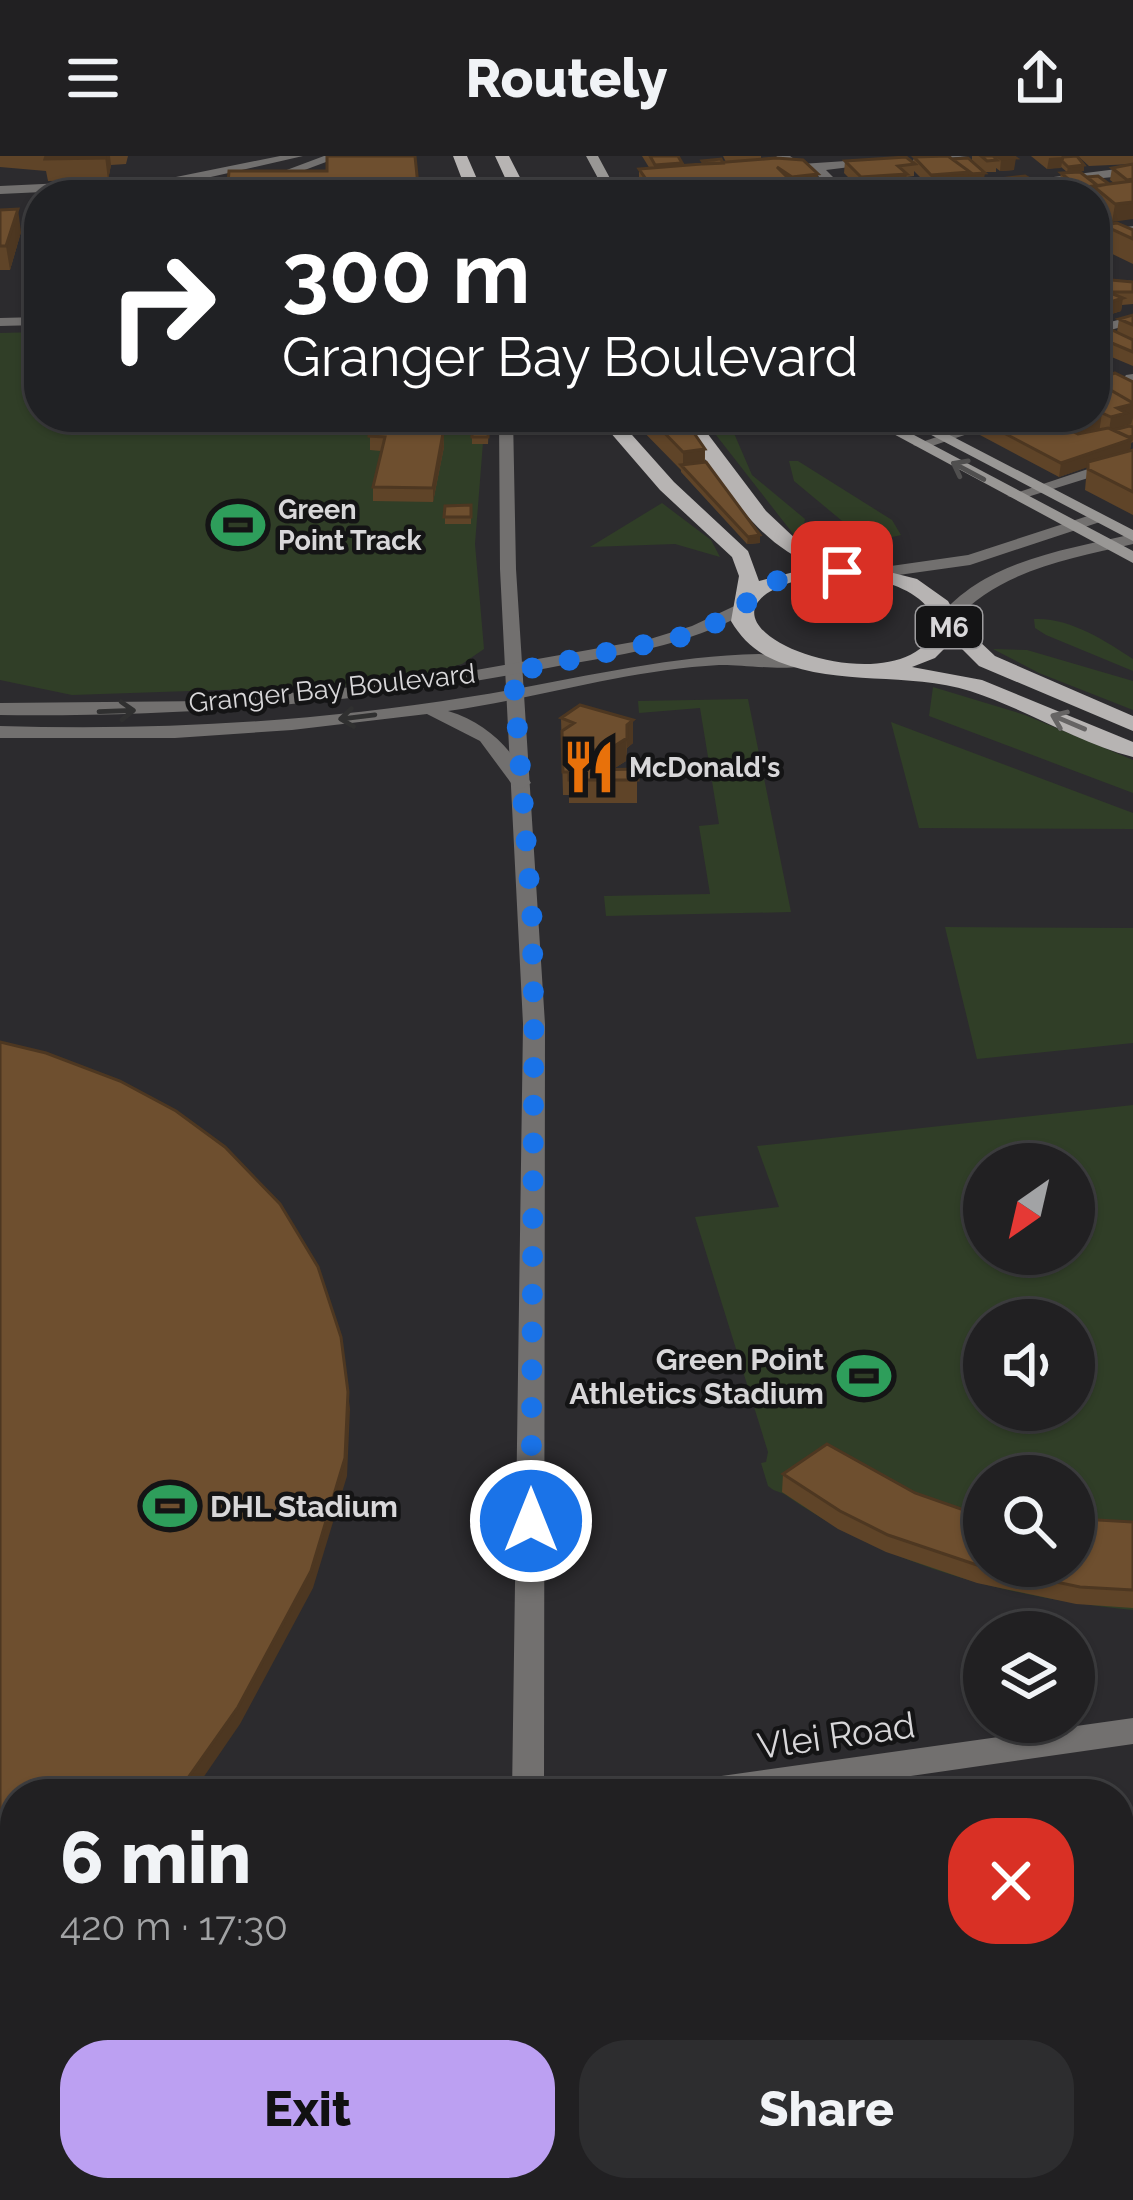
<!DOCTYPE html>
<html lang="en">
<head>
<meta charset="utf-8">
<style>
  body { margin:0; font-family:Raleway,sans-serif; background:#2d2d2f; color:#f1f3f6; height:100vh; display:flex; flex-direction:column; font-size:45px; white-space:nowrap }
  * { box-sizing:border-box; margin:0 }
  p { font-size:39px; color:#a2a3a5 }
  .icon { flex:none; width:66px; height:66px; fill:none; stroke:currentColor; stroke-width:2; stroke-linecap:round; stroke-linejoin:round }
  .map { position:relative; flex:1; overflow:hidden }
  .panel { position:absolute; left:0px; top:1623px; width:1134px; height:423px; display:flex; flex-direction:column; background:#212022; border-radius:48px 48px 0 0; box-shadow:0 3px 9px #0004,0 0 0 3px #3e3e40 }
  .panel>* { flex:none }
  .banner { position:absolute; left:24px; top:24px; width:1086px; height:252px; border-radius:48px; box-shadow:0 3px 9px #0004,0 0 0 3px #3e3e40; background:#202124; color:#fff; overflow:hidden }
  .needle { width:78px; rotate:214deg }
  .buttons { position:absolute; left:963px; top:987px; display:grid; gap:24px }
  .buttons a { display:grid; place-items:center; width:132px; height:132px; border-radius:50%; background:#212022; box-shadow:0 3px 9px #0004,0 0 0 3px #3e3e40; font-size:60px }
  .pin { position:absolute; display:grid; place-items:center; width:102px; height:102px; color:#fff; margin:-51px; border-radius:24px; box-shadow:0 6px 18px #0006 }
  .me { position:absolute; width:132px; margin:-66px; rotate:0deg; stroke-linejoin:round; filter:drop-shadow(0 0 9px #0008) }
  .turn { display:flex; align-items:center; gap:42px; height:252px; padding:0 60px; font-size:54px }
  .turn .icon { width:156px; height:156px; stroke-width:2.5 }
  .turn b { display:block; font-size:84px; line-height:102px }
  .round { display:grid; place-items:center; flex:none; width:126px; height:126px; border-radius:48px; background:#2d2d2f }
  .summary { display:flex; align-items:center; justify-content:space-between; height:204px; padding:0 60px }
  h1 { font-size:72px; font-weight:800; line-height:90px }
  .action { display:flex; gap:24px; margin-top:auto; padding:24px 60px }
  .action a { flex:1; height:138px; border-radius:48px; background:#bca0f2; color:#111; font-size:48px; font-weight:800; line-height:138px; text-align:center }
  .action a+a { background:#2d2d2f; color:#f1f3f6 }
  header { display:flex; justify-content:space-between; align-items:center; height:156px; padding:0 60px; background:#212022; font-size:54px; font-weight:800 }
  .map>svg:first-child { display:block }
</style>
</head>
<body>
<header><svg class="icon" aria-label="menu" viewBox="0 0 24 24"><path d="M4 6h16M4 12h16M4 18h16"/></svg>Routely<svg class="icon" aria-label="share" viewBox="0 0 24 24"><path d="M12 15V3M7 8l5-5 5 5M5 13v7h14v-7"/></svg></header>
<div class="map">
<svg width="1133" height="2044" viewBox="0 0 1133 2044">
  <rect width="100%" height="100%" fill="#2c2b2e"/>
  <path fill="#303e27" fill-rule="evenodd" d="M39 176V261H485L475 388 484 493 462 508 414 522 342 530 72 539 0 524V177Z
    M702 261H727L752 319 805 363 802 381 818 394 794 379Z
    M789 305H798L892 364 901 379 879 384 853 374 794 325Z
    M662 347 711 384 720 401 675 388 590 391Z
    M1034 463C1069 461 1106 485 1133 503V515L1046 479 1035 472Z
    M993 493 1027 494 1133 525V554L1039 517Z
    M933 531 1025 559 1133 604V637L929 560Z
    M748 543 791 756 606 760 604 740 710 738 699 670 719 668 700 552 639 557 638 545Z
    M891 566 1133 657V673L919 672Z
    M945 771 1133 772V887L977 903Z
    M1133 949V1454C1013 1442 892 1412 790 1342 780 1334 778 1338 768 1330L761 1307 766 1306 768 1296 695 1061 779 1051 757 990ZM984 1008H1074V1098H984ZM984 1164H1074V1254H984ZM984 1320H1074V1410H984Z
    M1133 1859V2044H876L885 2031H1119V1862Z"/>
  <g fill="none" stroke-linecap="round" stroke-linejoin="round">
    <path fill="#72706f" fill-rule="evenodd" d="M776 0H790L801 8 876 3 882 7 826 14 851 39H838L813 15H795Z
      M916 0H968L912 6Z
      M1133 11V19L1004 32 998 28Z
      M925 31 921 38 854 39 860 35Z
      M1133 70V78L1095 84V76Z
      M1095 122 1133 125V133L1095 130Z
      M1133 160V168L1095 178V170Z
      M1133 218V227L1124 222 1126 219Z
      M499 261H513L516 413 545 868 544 1638H512L523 868 500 413Z
      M996 261H1018L926 292 913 289Z
      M1133 298V308L1021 343 1007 340Z
      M1133 1562V1588L786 1638H677L682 1628 693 1624Z
      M512 2031H548V2044H512Z"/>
    <path fill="#72706f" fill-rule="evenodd" d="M280 0H303L171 30 0 38V30L171 22Z
      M324 0H342L286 21 276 18Z
      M39 161V169L0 170V162Z
      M1097 357 1105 362 1103 365 970 409 870 423 862 418 870 413 968 399Z
      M1133 378V388C1068 403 1001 414 954 465L939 461C986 404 1065 394 1133 378Z
      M743 446 752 451 749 455C687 491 617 499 548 512 366 547 185 561 0 559V547L209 545 414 525 650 483 692 470Z
      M759 498 802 502 811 507C796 517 741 508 719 509 627 514 539 542 448 555 488 567 510 592 531 627L521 633 514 631 480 585 427 558 292 574 175 582H0V570C157 575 313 566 468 541 566 526 660 500 759 498Z"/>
    <path fill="#999795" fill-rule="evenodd" d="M586 0H598L619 39H607Z
      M862 261H880L1133 395V407Z
      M897 261H915L1133 374V385Z"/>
    <path fill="#b7b4b3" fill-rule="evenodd" d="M453 0H467L484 39H468Z
      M495 0H509L529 39H513Z
      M597 261H616L674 326 748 395 759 425 817 410C752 388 714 314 677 261H695L766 355 800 387 834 402 917 423 948 445 960 467 995 500 1133 560V575L979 510 953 484 935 502 912 511 982 524 1133 586V601C1077 586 1026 553 970 535 908 516 839 530 779 506 758 498 742 484 731 465L739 420 732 401 660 334ZM873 423C901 430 925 440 938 467 910 561 665 470 789 427 816 417 845 426 873 423Z"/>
  </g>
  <path fill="#5f4428" d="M0 0H128L126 8 111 9 108 24 48 25 46 15 0 11Z
    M642 0H678L682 10 702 8V5L726 6 723 0H761V4L776 2 817 36 789 37V39H644L639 31V13H650Z
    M972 0H1013L1014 14 1000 15 996 12V16H985L972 4Z
    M1031 0H1062L1084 9V15L1067 16 1061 11 1047 13Z
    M1078 0H1133V8L1089 10Z
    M914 1 984 23 969 24V27L930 31 914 15V20L906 21 905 29 860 33 844 17 845 5 913 7Z
    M1133 8 1112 66 1095 51V39H1071L1059 29 1061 17 1087 21 1109 28 1114 27 1110 24 1112 12Z
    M0 54 21 76 10 114H0Z
    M1103 69 1133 74V108L1100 92 1104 100 1101 118H1095V89L1100 92Z
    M1133 126V148L1122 149 1121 155 1099 162 1095 160V131L1108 136Z
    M1133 159V210L1095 194V178L1117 176 1119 163Z
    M1095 224 1133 226V286L1131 287 1130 295 1133 294V359L1085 334 1087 311 1059 321 980 279 981 265 995 261H1095Z
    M367 261H413V276L443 277 444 291 433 346 373 345V331L381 295 370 294V263Z
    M632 261H683L705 293V306L760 379V387L747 388 681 316V314L631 263Z
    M472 266H489L488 288H472Z
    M471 349V368H445V350Z
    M561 562 633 564V587L627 592 626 605 613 613H637V647H569V639H563Z
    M783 1318 984 1410 1079 1375 1133 1366V1452L1076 1448 977 1427 886 1396 838 1373 782 1336Z"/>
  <path fill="#4d3721" d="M105 0H110L111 9 108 24Z
    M1063 1 1061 12 1047 13 1049 2Z
    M1016 2 1014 14 1000 15 1001 3Z
    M1084 9V15L1067 16 1068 11Z
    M970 16 985 17 984 23 969 24V28L930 31 931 19Z
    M818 18 817 36 791 38 792 21Z
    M907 18 905 29 860 33 861 21Z
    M778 24H790L789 39H699Z
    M1035 26 1034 39H938Z
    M1093 31 1092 39H1078L1079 32Z
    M1133 46V63L1112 66 1115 48Z
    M18 53 21 76 10 114 6 90Z
    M1123 142 1121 155 1099 162 1101 149Z
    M1133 248V262L1131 268 1124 270 1122 277 1108 281 1111 261 1117 252Z
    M1102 257 1099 277 1076 284 1079 264 1095 261V259Z
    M443 277 444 291 433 346V332Z
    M1133 280 1129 297 1059 321 1061 307Z
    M705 293 704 313 683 311V296Z
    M760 379V387L747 388 748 381Z
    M633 564V587L627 592V569Z
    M627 582 626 605 607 617 608 594Z
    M348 1236 350 1253 347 1320 313 1432 240 1568 192 1638H175Z
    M15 1798V1819L0 1831V1810Z"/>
  <path fill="#6e4f2f" stroke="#4d3721" stroke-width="3" d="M46 0H105V2L45 3Z
    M327 0H415L419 39H227L229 15H327Z
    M650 0H678L682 7 655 9Z
    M948 0 970 16 931 19 914 1Z
    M981 0H993L997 4 987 5Z
    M997 0H1013L1016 2 1001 3Z
    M1077 0 1084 9 1068 11 1062 5 1063 1Z
    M906 1 915 8 898 10 907 18 861 21 845 5Z
    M776 2 803 4 818 18 792 21 777 11 790 24H778L782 28 699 39H657L639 13Z
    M968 2 985 17 970 18V16L952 3Z
    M721 3 723 7 704 8 702 5Z
    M1133 8V23L1127 24 1112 12Z
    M1080 16 1098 30 1079 32 1061 17Z
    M1025 20 1035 26 938 39H870Z
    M1098 20 1109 28 1098 30 1087 21Z
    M1133 25V46L1115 48 1093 30Z
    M182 28 180 39H72L74 31Z
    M18 53 6 90H0V54Z
    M1117 67 1133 74V83L1103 69Z
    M1095 89 1104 94V100H1095Z
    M1111 124 1133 126V136H1108L1123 142 1101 149 1095 146V131L1108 136Z
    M1133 159V169L1119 163Z
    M1112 174 1133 184V196L1095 180V178Z
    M1115 217 1133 226V247L1100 228 1095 230V224Z
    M1100 228 1133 247V248L1117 252 1126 257 1111 261 1102 257 1095 259V230Z
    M370 261H413L410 276 443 277 433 332 373 331 385 281 369 280Z
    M649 261H683L705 293 683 296Z
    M995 261H1041L1078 278 1108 272 1132 283 1061 307 981 265Z
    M472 266H489L488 281H472Z
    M1129 270 1133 271V280L1129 281 1114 274Z
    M1133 294V336L1088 313V306Z
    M706 306 760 379 748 381 681 309Z
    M471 349V361H444L445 350Z
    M580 549 633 564 627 569V582L608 594H594L595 614 637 613 638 624H569V616H563L562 575 574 567 561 562Z
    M0 886 46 897 120 925 176 955 225 991 280 1048 318 1111 341 1181 348 1236 345 1302 311 1415 238 1551 183 1629 175 1638H15V1798L0 1810Z
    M827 1288 915 1337 964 1354 968 1342 984 1345V1410H1074V1374L1079 1375 1081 1363 1133 1366V1434L1080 1431 980 1410 888 1379 840 1355 783 1318Z"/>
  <defs><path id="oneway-shaft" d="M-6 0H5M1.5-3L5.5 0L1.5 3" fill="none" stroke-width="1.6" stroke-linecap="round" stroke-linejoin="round" transform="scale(3)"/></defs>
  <use stroke="#504f4f" href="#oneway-shaft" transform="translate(968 315) rotate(-152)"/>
  <g stroke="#303030">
    <use href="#oneway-shaft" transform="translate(117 555) rotate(-2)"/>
    <use href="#oneway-shaft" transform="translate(357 561) rotate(173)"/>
  </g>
  <use stroke="#666464" href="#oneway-shaft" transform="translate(1068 566) rotate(-157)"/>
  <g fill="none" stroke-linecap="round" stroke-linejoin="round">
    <path stroke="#1a73e8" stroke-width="21" stroke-dasharray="0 37.8" d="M531 1365 534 868 532 761 513 516 685 480 727 462 775 425 842 416"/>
  </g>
  <defs>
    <symbol id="stadium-bare" viewBox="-9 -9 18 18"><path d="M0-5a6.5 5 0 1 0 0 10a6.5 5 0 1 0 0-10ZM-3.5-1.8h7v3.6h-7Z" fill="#2e9e5b" stroke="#141415" stroke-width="2.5" paint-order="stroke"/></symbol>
    <symbol id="restaurant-bare" viewBox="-9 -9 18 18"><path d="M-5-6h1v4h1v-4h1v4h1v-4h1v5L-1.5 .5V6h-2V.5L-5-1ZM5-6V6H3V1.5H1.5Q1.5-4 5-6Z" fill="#e8710a" stroke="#141415" stroke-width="2.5" paint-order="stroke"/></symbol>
  </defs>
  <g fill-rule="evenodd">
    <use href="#stadium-bare" x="200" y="331" width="76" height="76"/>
    <use href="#restaurant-bare" x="551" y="573" width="76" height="76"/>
    <use href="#stadium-bare" x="826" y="1182" width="76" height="76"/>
    <use href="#stadium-bare" x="132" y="1312" width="76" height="76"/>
  </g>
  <g text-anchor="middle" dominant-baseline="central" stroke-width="9" stroke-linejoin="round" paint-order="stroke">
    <g font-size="27" font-weight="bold" fill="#d8d7d9" stroke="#141415" text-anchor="start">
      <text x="278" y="353">Green<tspan x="278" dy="31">Point Track</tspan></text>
      <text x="629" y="611">McDonald's</text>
    </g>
    <rect fill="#141415" stroke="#9d9c9e" stroke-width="3" x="916" y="450" width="66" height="42" rx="9"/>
    <g font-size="27" font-weight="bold" fill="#d8d7d9">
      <text x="949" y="471">M6</text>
    </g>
    <g font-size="27" fill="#d8d7d9" stroke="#141415">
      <text transform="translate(332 532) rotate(-6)">Granger Bay Boulevard</text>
    </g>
    <g font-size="30" font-weight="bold" fill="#d8d7d9" stroke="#141415" text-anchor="end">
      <text x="824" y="1203">Green Point<tspan x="824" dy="34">Athletics Stadium</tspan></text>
      <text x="210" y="1350" text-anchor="start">DHL Stadium</text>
    </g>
    <g font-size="36" fill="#d8d7d9" stroke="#141415">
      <text transform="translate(836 1579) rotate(-8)">Vlei Road</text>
    </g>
  </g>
</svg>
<div class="buttons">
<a><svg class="needle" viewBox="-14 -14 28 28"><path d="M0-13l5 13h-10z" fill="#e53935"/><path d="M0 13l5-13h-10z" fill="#a2a3a5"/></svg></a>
<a><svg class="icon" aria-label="sound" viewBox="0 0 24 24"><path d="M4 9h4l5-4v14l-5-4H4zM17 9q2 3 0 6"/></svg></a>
<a><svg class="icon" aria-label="search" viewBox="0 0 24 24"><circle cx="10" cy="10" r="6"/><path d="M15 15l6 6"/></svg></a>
<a><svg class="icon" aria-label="layers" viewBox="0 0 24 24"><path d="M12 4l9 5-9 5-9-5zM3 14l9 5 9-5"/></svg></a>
</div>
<div class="pin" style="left:842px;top:416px;background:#d93025"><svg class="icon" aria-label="arrive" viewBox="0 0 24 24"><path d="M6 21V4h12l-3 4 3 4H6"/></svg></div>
<svg class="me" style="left:531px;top:1365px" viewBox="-20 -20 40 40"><circle r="17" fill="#1a73e8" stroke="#fff" stroke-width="3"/><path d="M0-11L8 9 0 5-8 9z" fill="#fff"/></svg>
<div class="banner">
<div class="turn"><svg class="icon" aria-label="right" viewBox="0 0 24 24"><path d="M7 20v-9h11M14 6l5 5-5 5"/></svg><div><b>300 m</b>Granger Bay Boulevard</div></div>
</div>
<section class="panel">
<div class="summary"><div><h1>6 min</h1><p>420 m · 17:30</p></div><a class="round" style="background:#d93025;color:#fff"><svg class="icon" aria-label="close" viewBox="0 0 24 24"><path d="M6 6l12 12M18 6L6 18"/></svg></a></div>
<div class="action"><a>Exit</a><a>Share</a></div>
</section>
</div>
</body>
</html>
